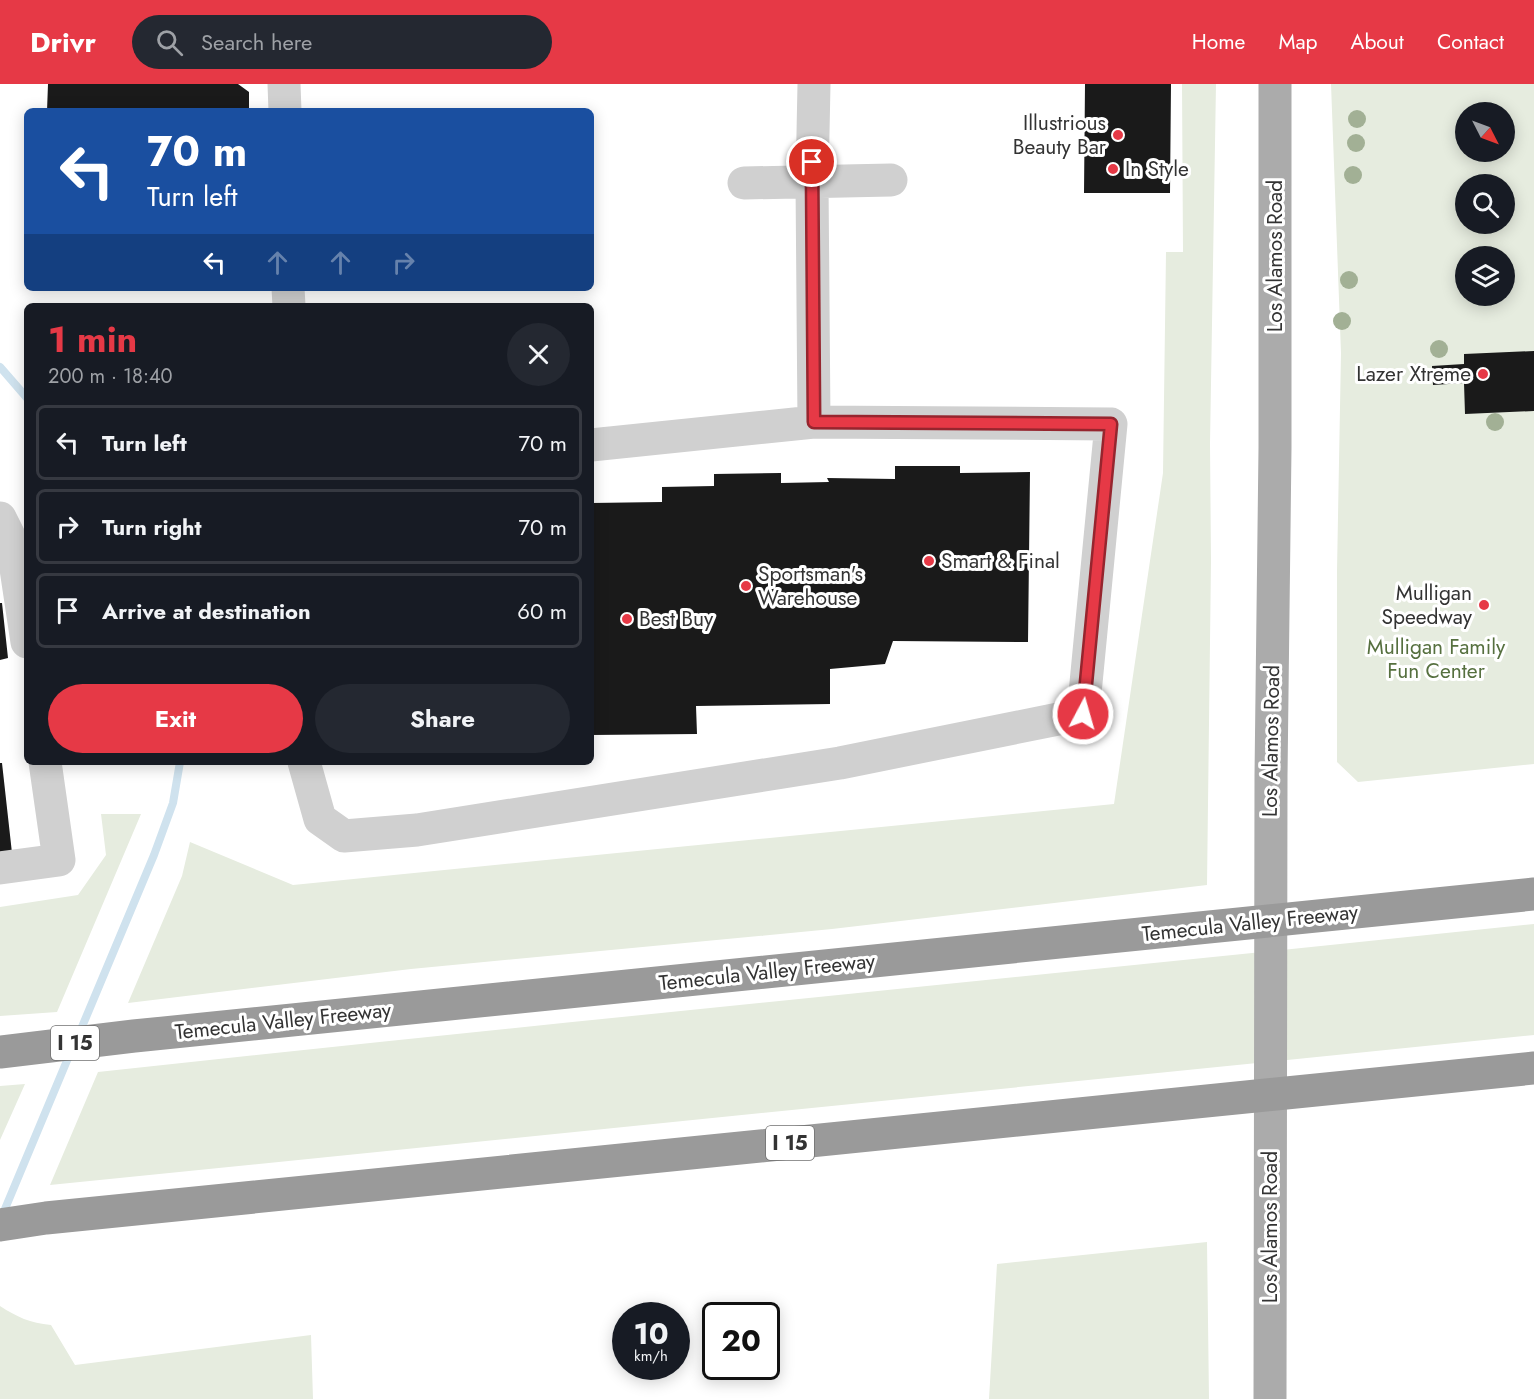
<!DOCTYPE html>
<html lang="en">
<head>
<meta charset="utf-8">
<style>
  body { margin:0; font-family:Jost,sans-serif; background:#242831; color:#f1f3f6; height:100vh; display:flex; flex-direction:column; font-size:22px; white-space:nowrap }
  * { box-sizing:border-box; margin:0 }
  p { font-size:20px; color:#9ea1a6 }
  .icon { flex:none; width:33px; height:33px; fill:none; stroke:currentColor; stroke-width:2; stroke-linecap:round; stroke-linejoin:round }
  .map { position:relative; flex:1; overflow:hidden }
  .drawer { position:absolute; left:24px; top:219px; width:570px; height:462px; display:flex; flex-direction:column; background:#171b24; border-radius:9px; box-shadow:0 3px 15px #0003 }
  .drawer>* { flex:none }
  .top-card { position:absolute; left:24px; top:24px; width:570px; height:183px; border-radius:9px; box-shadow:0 3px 15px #0003; background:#1a4fa0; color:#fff; overflow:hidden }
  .needle { width:39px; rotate:132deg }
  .controls { position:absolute; left:1455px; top:18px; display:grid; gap:12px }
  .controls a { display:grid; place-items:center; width:60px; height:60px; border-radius:50%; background:#171b24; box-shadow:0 3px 15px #0003; font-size:30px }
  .speed { position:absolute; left:612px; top:1218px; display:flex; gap:12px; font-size:30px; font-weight:700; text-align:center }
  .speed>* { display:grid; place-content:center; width:78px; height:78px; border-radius:50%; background:#171b24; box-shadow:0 3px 15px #0003; line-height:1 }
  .speed small { font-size:15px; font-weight:400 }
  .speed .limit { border:3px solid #111; border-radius:9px; background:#fff; color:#111 }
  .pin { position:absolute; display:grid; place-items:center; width:51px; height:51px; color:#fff; margin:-26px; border:3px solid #fff; border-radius:50%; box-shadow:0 2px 6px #0007 }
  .me { position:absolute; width:66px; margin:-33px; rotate:6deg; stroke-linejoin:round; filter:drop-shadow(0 0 4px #0008) }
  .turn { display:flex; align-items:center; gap:21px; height:126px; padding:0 24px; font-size:27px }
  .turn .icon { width:78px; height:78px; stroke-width:2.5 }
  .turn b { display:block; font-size:42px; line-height:51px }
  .lanes { display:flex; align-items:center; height:57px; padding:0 24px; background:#0003; justify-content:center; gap:30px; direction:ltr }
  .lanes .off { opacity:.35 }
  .round { display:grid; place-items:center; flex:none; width:63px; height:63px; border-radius:32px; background:#242831 }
  .headline { display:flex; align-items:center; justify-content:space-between; height:102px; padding:0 24px }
  h1 { font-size:36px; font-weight:700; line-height:45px; color:#e63946 }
  .button { display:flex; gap:12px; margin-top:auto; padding:12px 24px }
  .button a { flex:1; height:69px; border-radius:36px; background:#e63946; color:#fff; font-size:24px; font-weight:700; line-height:69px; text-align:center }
  .button a+a { background:#242831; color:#f1f3f6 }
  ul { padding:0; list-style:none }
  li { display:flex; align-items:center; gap:18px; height:75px; margin:0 12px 9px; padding:0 12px; border:3px solid #363941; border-radius:9px }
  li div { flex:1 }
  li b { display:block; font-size:22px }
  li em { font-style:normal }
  header { display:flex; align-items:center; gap:36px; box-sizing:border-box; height:84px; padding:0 30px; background:#e63946; color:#fff }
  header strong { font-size:28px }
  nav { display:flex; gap:33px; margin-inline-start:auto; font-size:21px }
  .search { width:420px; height:54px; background:#242831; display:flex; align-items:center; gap:15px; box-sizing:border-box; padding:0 21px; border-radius:33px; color:#9ea1a6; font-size:22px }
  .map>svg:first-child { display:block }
</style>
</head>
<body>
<header>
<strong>Drivr</strong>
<div class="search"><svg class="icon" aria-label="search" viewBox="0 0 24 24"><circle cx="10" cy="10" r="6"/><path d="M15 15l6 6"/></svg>Search here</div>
<nav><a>Home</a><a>Map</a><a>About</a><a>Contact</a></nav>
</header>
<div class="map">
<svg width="1534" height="1315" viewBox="0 0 1534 1315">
  <rect width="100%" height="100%" fill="#fff"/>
  <path fill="#e6ecdf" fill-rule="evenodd" d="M1182 0H1216L1210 360 1211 477 1207 801 832 845 411 885 128 919 182 792 190 758 293 801 1114 720 1163 389 1166 168H1183Z
    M1331 0H1534V680L1358 698 1337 678V487L1341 269ZM1466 28H1504V68H1466ZM1466 100H1504V140H1466ZM1466 172H1504V212H1466Z
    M101 730H141L57 928 0 932V823L78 811 106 771Z
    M1534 840V951L50 1101 98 988C577 936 1055 890 1534 840Z
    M25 1000 0 1056V1002Z
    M1207 1158 1209 1315H989L997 1180Z
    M0 1222C17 1233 30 1239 51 1241L75 1281 311 1251 313 1315H0Z"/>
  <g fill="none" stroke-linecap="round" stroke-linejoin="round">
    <path stroke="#cfe2ee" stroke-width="8" d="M0 283 27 314
      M79 950 154 771 173 719 180 678
      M2 1132 71 967"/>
  </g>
  <path fill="#1a1a1a" d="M48 0H238L249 8V27H47Z
    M1085 0H1171L1170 109H1084Z
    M1534 267V327L1465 330 1464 299 1433 301 1432 282 1464 280V270Z
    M895 382H960V389L1030 388 1028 558 893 557 885 580 830 585V620L696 622 697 650 591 651V419L662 418V403L714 402V390L781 389V399L829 398 827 394 895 395Z
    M0 519H2L8 574 0 576Z
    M0 679H2L12 769 0 771Z"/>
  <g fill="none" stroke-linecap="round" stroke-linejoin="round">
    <path stroke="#d0d0d0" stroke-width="33" d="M284 0 285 27
      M744 99 891 96
      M288 204 289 222
      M814 338 812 98 814 0
      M0 434 12 458 27 558
      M304 678 320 735 344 752 417 746 840 679 1083 630 1111 340 814 338 591 361
      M0 784 59 776 45 678"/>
    <path stroke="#ababab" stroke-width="33" d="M1270 1315 1271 692 1275 364V0"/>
    <path stroke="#9a9a9a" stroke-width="33" d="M0 968 134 952 1534 810
      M0 1141 46 1134 1534 984"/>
  </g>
  <g fill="#a2b095">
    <circle cx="1357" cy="35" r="9"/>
    <circle cx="1356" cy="59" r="9"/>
    <circle cx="1353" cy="91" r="9"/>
    <circle cx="1349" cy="196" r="9"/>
    <circle cx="1342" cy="237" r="9"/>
    <circle cx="1439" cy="265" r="9"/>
    <circle cx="1495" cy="338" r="9"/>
  </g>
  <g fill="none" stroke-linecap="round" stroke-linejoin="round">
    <defs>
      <path id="route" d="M812 78 814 338 1111 340 1083 630"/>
    </defs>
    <use href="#route" stroke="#96252e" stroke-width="15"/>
    <use href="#route" stroke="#e63946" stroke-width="10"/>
  </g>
  <g fill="#e63946" stroke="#fff" stroke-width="2">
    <circle cx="1118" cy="51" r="6"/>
    <circle cx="1113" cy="85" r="6"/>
    <circle cx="1483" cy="290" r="6"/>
    <circle cx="929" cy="477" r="6"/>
    <circle cx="746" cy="502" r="6"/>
    <circle cx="1484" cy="521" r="6"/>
    <circle cx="627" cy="535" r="6"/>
  </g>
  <g text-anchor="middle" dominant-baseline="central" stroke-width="6" stroke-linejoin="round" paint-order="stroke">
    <g fill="#fff" stroke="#707070" stroke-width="1.5">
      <rect x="51" y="942" width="48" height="34" rx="4.5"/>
      <rect x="766" y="1042" width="48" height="34" rx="4.5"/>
    </g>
    <g font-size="20" font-weight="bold" fill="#333">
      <text x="75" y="959">I 15</text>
      <text x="790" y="1059">I 15</text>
    </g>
    <g font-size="21" fill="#333" stroke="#fff" text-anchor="start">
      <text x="1106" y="39" text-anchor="end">Illustrious<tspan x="1106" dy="24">Beauty Bar</tspan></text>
      <text x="1125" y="85">In Style</text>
      <text x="1471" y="290" text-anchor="end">Lazer Xtreme</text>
      <text x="941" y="477">Smart &amp; Final</text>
      <text x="758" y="490">Sportsman's<tspan x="758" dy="24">Warehouse</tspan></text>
      <text x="1472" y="509" text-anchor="end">Mulligan<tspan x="1472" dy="24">Speedway</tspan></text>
      <text x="639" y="535">Best Buy</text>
    </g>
    <g font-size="21" fill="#333" stroke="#fff">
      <text transform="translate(1275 172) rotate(-90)">Los Alamos Road</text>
      <text transform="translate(1271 657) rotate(-89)">Los Alamos Road</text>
      <text transform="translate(1250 839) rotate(-6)">Temecula Valley Freeway</text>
      <text transform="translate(767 888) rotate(-6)">Temecula Valley Freeway</text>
      <text transform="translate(283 937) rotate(-6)">Temecula Valley Freeway</text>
      <text transform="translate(1270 1143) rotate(-90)">Los Alamos Road</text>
    </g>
    <g font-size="21" fill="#56703f" stroke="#fff">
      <text x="1436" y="563">Mulligan Family<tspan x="1436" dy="24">Fun Center</tspan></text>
    </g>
  </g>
</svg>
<div class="controls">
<a><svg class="needle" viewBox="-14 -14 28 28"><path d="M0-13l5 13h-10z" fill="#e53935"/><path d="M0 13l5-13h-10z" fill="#9ea1a6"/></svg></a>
<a><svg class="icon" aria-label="search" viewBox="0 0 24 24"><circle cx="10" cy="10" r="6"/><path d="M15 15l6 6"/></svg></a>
<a><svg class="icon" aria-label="layers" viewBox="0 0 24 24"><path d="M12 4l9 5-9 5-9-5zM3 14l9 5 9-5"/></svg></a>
</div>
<div class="speed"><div>10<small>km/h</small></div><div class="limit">20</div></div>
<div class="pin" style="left:812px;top:78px;background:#d93025"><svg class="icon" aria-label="arrive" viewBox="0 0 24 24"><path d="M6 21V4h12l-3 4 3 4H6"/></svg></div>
<svg class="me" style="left:1083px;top:630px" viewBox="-20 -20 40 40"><circle r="17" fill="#e63946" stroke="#fff" stroke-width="3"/><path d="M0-11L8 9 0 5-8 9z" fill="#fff"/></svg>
<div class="top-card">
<div class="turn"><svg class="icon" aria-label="left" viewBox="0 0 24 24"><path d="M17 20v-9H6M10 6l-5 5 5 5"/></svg><div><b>70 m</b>Turn left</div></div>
<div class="lanes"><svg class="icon" aria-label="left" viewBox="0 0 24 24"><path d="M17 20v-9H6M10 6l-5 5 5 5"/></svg><svg class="icon off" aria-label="ahead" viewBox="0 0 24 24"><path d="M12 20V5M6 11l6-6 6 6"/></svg><svg class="icon off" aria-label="ahead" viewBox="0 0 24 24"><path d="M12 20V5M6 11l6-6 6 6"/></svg><svg class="icon off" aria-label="right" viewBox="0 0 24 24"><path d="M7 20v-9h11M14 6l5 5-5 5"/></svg></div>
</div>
<section class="drawer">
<div class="headline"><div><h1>1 min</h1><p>200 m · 18:40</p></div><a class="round"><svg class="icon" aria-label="close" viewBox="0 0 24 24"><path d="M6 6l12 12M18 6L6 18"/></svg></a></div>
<ul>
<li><svg class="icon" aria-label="left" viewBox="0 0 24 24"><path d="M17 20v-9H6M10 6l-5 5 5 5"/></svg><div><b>Turn left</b></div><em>70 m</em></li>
<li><svg class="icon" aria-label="right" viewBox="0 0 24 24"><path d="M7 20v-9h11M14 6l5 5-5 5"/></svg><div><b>Turn right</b></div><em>70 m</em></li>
<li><svg class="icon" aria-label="arrive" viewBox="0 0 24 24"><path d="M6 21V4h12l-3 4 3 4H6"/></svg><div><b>Arrive at destination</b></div><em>60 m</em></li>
</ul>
<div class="button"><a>Exit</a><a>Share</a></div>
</section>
</div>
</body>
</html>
